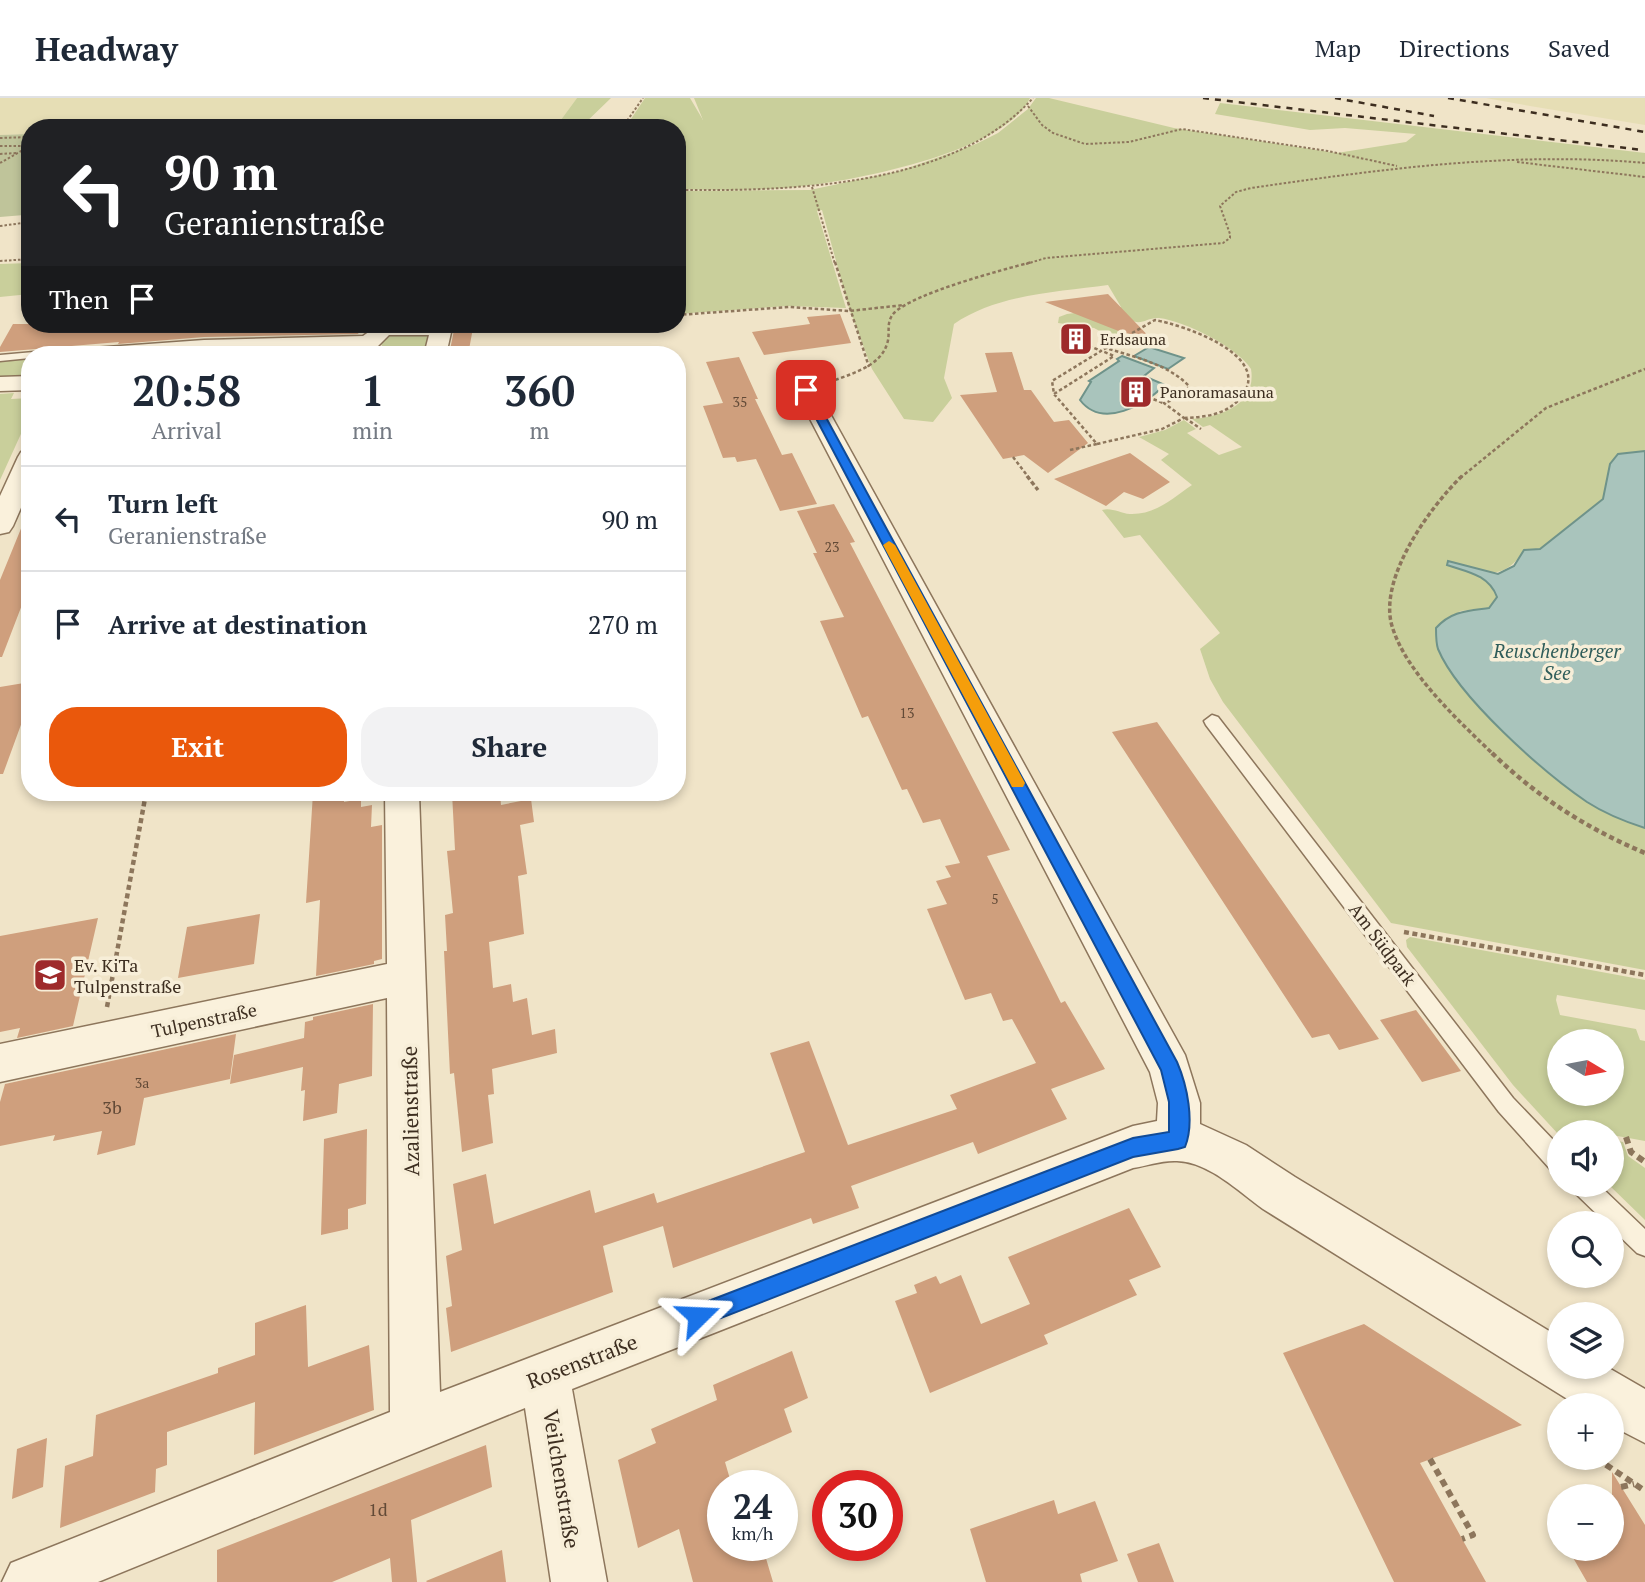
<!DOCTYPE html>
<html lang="en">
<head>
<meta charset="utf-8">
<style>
  body { margin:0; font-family:"PT Serif",serif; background:#f2f2f3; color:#1f2937; height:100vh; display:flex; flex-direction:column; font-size:26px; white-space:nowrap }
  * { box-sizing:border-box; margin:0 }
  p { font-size:23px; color:#747a83 }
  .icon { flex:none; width:38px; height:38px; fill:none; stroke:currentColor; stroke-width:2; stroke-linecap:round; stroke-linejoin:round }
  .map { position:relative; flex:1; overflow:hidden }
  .side { position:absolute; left:21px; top:248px; width:665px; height:455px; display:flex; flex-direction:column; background:#fff; border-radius:28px; box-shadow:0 4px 10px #0003 }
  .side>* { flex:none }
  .top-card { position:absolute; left:21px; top:21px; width:665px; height:214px; border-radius:28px; box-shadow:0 4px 10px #0003; background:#202124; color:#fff; overflow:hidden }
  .needle { width:46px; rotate:100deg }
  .controls { position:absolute; left:1547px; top:931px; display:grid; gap:14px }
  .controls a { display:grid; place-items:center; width:77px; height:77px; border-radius:50%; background:#fff; box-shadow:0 4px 10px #0003; font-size:35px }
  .speed { position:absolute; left:707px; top:1372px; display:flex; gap:14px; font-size:35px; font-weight:700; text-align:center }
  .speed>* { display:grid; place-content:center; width:91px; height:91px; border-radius:50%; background:#fff; box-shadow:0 4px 10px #0003; line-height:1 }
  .speed small { font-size:18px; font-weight:400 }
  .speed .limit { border:10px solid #d22; background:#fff; color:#111 }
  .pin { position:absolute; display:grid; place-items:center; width:60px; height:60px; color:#fff; margin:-30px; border-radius:14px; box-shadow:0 4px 10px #0006 }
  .me { position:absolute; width:77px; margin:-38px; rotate:69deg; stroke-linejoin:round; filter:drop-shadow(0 0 5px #0008) }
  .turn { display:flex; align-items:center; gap:24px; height:147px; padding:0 28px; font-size:32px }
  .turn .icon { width:91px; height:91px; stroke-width:2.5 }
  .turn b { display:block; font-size:49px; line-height:60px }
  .then { display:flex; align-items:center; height:66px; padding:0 28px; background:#0003; gap:14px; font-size:26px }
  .eta { display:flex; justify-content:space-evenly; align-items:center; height:119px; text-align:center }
  .eta b { font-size:42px; font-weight:700; line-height:49px }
  .primary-button { display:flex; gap:14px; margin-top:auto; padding:14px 28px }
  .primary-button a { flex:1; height:80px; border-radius:28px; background:#ea580c; color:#fff; font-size:28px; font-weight:700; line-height:80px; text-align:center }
  .primary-button a+a { background:#f2f2f3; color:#1f2937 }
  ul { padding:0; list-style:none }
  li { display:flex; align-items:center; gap:21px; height:105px; padding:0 28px; border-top:2px solid #e0e1e3 }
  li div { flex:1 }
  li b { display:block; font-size:26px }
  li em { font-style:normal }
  header { display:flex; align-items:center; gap:42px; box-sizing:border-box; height:98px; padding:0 35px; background:#fff; border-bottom:2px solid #e0e1e3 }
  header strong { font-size:33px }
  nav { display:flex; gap:38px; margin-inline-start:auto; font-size:24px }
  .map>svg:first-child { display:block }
</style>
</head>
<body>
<header>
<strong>Headway</strong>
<nav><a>Map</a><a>Directions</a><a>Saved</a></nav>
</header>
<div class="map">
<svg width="1645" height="1484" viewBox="0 0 1645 1484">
  <rect width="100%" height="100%" fill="#f0e4c8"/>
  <path fill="#e6deb5" d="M0 0H577L555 30H30V36L0 37Z
    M1486 0H1645V27L1530 8Z"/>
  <path fill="#c9cf9b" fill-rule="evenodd" d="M577 0H611L580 30H555Z
    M645 0H690L703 22 694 0H1030C1005 56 841 86 785 90 749 93 713 92 677 91V30H625Z
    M1036 0H1049L1174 30 1337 55 1406 44 1416 36 1345 30 1310 32 1215 16 1220 5 1645 55V353L1618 356 1610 366 1603 401 1540 451 1524 452C1502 487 1482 472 1448 467 1469 474 1488 477 1497 499L1489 510 1460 513 1438 550C1485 623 1560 703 1645 730V872L1391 825 1223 604 1210 581 1200 551 1220 535 1140 437 1124 440 1102 412C1111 409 1120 415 1130 416 1155 417 1173 400 1192 387L1161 362 1169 356 1139 339 1165 332 1184 322 1196 331 1187 335 1219 357 1242 349 1210 327 1203 329 1192 321C1220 319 1257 307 1251 271 1237 249 1185 223 1159 220 1148 219 1143 227 1132 223V230L1118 239H1111L1094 230 1058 225 1059 219 1067 216 1121 209 1108 187C1058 194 997 196 954 226L944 280 952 300 933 324 904 321 872 271 849 210 822 112 817 113 846 210 787 208 677 216V93L810 92 899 73 976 46 998 35 1028 11Z
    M30 165V196L0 199V166Z
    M386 235 434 236 429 257H387L378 240Z
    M30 260V279L0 281V263Z
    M14 295 11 301 30 300V316L0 382V296Z
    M1410 839 1645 882V912L1557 897 1556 902 1560 917 1636 931 1640 942 1645 943V1043L1612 1037V1034H1559V1037L1513 987 1407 849 1406 842ZM1559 943H1612V996H1559Z
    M1612 1042 1623 1044 1628 1058 1645 1070V1122L1609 1087H1612Z"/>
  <path fill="#bfc49a" d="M30 36V108L24 117 0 119V37Z"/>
  <path fill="#a9c4bc" stroke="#6f938a" stroke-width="2" d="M1149 249 1184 260 1168 271 1134 258Z
    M1122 258 1154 270 1144 278 1165 287C1145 306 1103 332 1080 302L1091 284 1089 283 1119 263 1117 261Z
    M1645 353V730C1626 724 1604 715 1587 704 1543 674 1458 599 1438 551 1436 545 1436 537 1436 530 1451 513 1467 513 1489 510L1497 499C1489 477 1468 474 1447 467L1448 463 1498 476 1514 468 1524 452 1540 451 1603 401 1610 366 1618 356Z"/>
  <path fill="#cf9f7d" d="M1108 196 1159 249 1045 204Z
    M840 216 851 245 764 257 752 234 810 226 807 219Z
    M13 226H123V233L126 226H364L358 236 204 239 118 246 119 244 0 254V249Z
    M473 230 468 257H449L454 232Z
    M1012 254 1024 292H1031L1054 324 1069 322 1088 345 1048 375 1024 357 1003 361 960 297 997 294 985 255Z
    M739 259 758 301H755L782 357 792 355 817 406 780 413 756 361 737 364 735 359 723 360 703 308 723 305 706 264Z
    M1130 355 1170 384 1143 401 1124 394 1106 408 1054 381Z
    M834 406 855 444 850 445 1010 752 987 758 1061 905 1065 903 1105 971 1051 991 1067 1021 978 1056 973 1044 851 1088 859 1110 813 1126 811 1120 673 1170 663 1128 603 1148 613 1194 451 1254 446 1210 452 1208 446 1158 462 1152 453 1086 486 1076 494 1126 590 1092 595 1115 654 1095 657 1105 805 1054 770 955 809 943 848 1047 957 1011 950 997 1036 965 1012 921 1003 923 991 895 965 902 927 811 947 806 936 783 951 779 945 768 960 765 940 721 923 725 907 691 902 692 868 618 862 620 820 523 844 519 813 455H817L797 413Z
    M29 411 30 486 2 559H0V482Z
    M30 584V602L3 676H0V589Z
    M1157 624 1379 941 1339 952 1329 936 1312 940 1112 634Z
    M313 695H344V704L361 701V709L372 707 371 729 382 727V861L374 863V866L316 878 320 802 306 805Z
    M452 695H500L501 707 531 701 534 724 520 727 527 776 518 778 524 836 489 844 493 890 511 886 513 904 527 900 532 937 555 931 557 955 492 971 494 996 488 997 493 1045 462 1054 454 975 450 976 444 853H447L445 817 453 815 447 753 455 752Z
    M260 816 254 866 178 880 187 829Z
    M98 820 73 928 17 940 20 930 0 934V838Z
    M373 906 372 978 339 986 337 1015 303 1023 305 992 301 993 303 969 230 986 234 957 304 940 305 924 313 922V919Z
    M1416 912 1461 973 1422 984 1380 922Z
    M236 936 230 981 144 1000 135 1047 97 1057 102 1033 53 1043 55 1037 0 1048V1004L5 986Z
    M367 1031 366 1106 348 1111V1131L321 1137 324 1041Z
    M1129 1110 1161 1169 1129 1182 1137 1197 1044 1237 1048 1246 930 1295 895 1203 917 1195 914 1187 926 1182 936 1178 940 1186 961 1177 981 1226 1030 1206 1008 1159Z
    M306 1207 308 1269 369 1247 374 1312 254 1357 255 1304 167 1334V1367L156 1371 155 1394 60 1430 65 1368 93 1358 96 1317 218 1275V1270L255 1257V1225Z
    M1364 1226 1522 1327 1420 1365 1486 1484H1394L1283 1255Z
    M792 1253 808 1300 784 1311 792 1334 725 1364 732 1388H723V1447H762L773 1484H693L679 1431 638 1450 618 1362 656 1345 651 1331 717 1302 713 1287Z
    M47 1340 43 1389 12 1401 17 1351Z
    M486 1347 492 1389 411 1422 417 1484H392L390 1460 332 1484H217V1452Z
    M1612 1374 1645 1427V1484H1587L1568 1451H1612Z
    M1054 1402 1058 1416 1095 1403 1118 1463 1080 1476 1082 1484H986L970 1431Z
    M1159 1445 1174 1484H1138L1127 1456Z
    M502 1452 506 1484H427L426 1483Z"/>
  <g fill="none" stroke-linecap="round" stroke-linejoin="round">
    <defs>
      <path id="service" d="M79 250 84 253 83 255 30 257V260L0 263V257Z
        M1212 617 1218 619 1513 1000 1559 1048V1075L1551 1072 1499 1014 1206 627 1204 623Z
        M1572 1087H1599L1645 1131V1158L1637 1155 1612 1131V1125H1606L1575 1095Z"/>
      <path id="minor" d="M380 226H449L452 230 446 257H424L429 237H389L377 249 369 250 170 257H82L85 252 93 250 204 242 363 238Z
        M30 278V292L0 293V279Z
        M806 285 814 287 817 292 1185 957 1200 1005V1026L1246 1047 1295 1079 1559 1239V1269H1607L1645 1291V1345L1612 1328V1307H1577L1263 1111C1238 1093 1209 1064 1177 1063 1162 1062 1147 1068 1133 1070L572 1291 607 1484H551L525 1310 98 1484H2L11 1465 390 1314 387 900 0 984V946L387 866 385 695H419L440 1294 1133 1028 1157 1023 1158 1005 1150 974 795 292 798 287Z
        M30 352V389L13 428 9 434 0 436V398L18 359 21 354Z"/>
    </defs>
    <use href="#service" stroke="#8d765c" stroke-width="3"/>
    <use href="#minor" stroke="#8d765c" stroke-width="3"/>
    <path stroke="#8d765c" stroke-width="2" stroke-dasharray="2.5 2" stroke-linecap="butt" d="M1028 8 1042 27 1053 35 1085 46 1129 44 1182 31 1328 53 1397 68
      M622 30 643 0
      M0 40 30 39
      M0 48H29
      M0 56 17 55
      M1517 64 1645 79
      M0 65 30 48
      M812 89 835 166
      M677 92C789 93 952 90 1033 0
      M0 128 30 124
      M0 163 30 161
      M1026 166 1046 160 1223 145 1230 140V136L1220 108 1236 94 1251 90C1383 71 1512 53 1645 65"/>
    <path stroke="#8d765c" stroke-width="2.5" stroke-dasharray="3.5 2.5" stroke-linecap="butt" d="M835 164 869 269
      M677 217 789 209 849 213 904 207
      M1106 250 1155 222C1183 227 1273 257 1242 298 1227 317 1206 319 1184 320
      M830 284C850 276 880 269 887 246 891 235 885 225 894 215 914 195 1002 172 1032 164
      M1054 296 1114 258 1102 253
      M1148 299 1163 305
      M1185 320 1201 331
      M1097 346 1162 331 1184 320 1164 305 1184 298 1189 288C1168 266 1134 259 1106 250L1101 253
      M1070 352 1097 346 1054 296 1052 283 1101 253 1092 249
      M1013 359 1029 380
      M1460 380 1546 310 1645 271"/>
    <path stroke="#8d765c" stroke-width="3.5" stroke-dasharray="4.5 2.5" stroke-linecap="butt" d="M1027 378 1038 392
      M1462 378C1430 409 1378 480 1392 528 1406 575 1459 623 1494 657"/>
    <path stroke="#8d765c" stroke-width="4.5" stroke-dasharray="5 3.5" stroke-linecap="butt" d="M1492 655C1537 699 1588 731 1645 755
      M1404 834 1645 877
      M107 909 146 695"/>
    <path stroke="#8d765c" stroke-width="6" stroke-dasharray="7 5" stroke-linecap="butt" d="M1626 1039 1631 1054 1645 1064
      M1596 1360 1645 1393
      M1430 1361 1473 1437 1462 1441
      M1621 1389 1634 1386"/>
    <use href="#service" fill="#faf1dc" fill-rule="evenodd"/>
    <use href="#minor" fill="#faf1dc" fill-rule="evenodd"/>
    <path stroke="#3d2e20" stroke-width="2.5" stroke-dasharray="6 6" stroke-linecap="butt" d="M1203 0 1643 52
      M1335 0 1434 18
      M1448 0 1645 34"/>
  </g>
  <path fill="#1a73e8" stroke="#114b97" stroke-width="2" d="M806 289 811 292 1177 964C1187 987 1195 1024 1185 1049L1178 1051 1133 1059 698 1229 691 1226 687 1218 691 1210 698 1207 1133 1040 1169 1034V1004L1161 972 801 292Z"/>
  <path fill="#f59e0b" d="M889 443 895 447 1025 685 1023 689H1012L1010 685 883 447Z"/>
  <defs>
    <symbol id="building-square" viewBox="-11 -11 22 22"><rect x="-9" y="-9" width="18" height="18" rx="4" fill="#9e2a2b" stroke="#f7eed8"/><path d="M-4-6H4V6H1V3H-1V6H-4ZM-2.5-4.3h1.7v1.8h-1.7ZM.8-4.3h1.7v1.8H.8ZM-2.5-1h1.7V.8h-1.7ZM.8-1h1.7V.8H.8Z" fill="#fff"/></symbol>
    <symbol id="school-square" viewBox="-11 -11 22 22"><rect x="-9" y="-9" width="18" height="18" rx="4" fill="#9e2a2b" stroke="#f7eed8"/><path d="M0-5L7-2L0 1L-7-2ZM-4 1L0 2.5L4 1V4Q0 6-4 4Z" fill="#fff"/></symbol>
  </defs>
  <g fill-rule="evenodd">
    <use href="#building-square" x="1057" y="222" width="38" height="38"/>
    <use href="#building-square" x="1117" y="275" width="38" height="38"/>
    <use href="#school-square" x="31" y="858" width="38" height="38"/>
  </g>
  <g text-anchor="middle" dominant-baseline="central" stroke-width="7" stroke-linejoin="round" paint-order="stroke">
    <g font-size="14" fill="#624a37">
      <text x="740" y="303">35</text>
      <text x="832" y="448">23</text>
      <text x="907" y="614">13</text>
      <text x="995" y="800">5</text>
      <text x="142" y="984">3a</text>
    </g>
    <g font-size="16" fill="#3d2e20" stroke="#f7eed8" text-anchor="start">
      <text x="1100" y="241">Erdsauna</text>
      <text x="1160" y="294">Panoramasauna</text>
    </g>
    <g font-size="18" fill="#3d2e20" stroke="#f7eed8">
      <text transform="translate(1383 846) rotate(53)">Am Südpark</text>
      <text transform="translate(204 922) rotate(-12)">Tulpenstraße</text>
    </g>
    <g font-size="18" fill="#3d2e20" stroke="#f7eed8" text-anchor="start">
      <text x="74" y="867">Ev. KiTa<tspan x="74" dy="21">Tulpenstraße</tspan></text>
    </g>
    <g font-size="18" fill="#624a37">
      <text x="112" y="1009">3b</text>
      <text x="378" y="1411">1d</text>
    </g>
    <g font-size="19" font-style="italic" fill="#2f5d5a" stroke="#f7eed8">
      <text x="1557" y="552">Reuschenberger<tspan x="1557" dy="22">See</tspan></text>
    </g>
    <g font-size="21" fill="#3d2e20" stroke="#f7eed8">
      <text transform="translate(410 1013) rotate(-91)">Azalienstraße</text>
      <text transform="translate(582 1263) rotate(-21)">Rosenstraße</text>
      <text transform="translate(562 1381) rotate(81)">Veilchenstraße</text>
    </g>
  </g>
</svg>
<div class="controls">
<a><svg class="needle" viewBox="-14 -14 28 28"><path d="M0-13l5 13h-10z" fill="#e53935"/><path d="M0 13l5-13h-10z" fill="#747a83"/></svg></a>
<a><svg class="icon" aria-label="sound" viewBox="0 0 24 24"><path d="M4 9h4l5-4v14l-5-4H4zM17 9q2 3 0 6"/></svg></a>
<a><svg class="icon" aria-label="search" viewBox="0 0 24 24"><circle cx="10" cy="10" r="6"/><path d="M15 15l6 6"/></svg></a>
<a><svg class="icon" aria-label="layers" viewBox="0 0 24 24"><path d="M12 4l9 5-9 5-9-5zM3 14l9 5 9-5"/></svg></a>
<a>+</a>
<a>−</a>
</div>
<div class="speed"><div>24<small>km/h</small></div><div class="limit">30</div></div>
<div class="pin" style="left:806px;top:292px;background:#d93025"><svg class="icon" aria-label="arrive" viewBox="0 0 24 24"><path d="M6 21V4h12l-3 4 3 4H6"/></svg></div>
<svg class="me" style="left:698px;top:1218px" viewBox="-20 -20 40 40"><path d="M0-17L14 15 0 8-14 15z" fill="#1a73e8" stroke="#fff" stroke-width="4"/></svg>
<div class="top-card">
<div class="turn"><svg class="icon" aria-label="left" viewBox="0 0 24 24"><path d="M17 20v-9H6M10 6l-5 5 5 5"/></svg><div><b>90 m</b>Geranienstraße</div></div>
<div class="then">Then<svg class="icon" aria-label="arrive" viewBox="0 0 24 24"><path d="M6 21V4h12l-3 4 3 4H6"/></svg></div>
</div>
<section class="side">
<div class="eta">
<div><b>20:58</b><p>Arrival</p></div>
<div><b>1</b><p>min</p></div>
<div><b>360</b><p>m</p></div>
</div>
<ul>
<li><svg class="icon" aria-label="left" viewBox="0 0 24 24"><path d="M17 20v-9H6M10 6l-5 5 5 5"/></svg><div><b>Turn left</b><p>Geranienstraße</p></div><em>90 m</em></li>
<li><svg class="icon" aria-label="arrive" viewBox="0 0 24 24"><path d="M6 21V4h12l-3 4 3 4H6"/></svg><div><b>Arrive at destination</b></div><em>270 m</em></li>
</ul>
<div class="primary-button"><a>Exit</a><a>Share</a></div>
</section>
</div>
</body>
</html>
